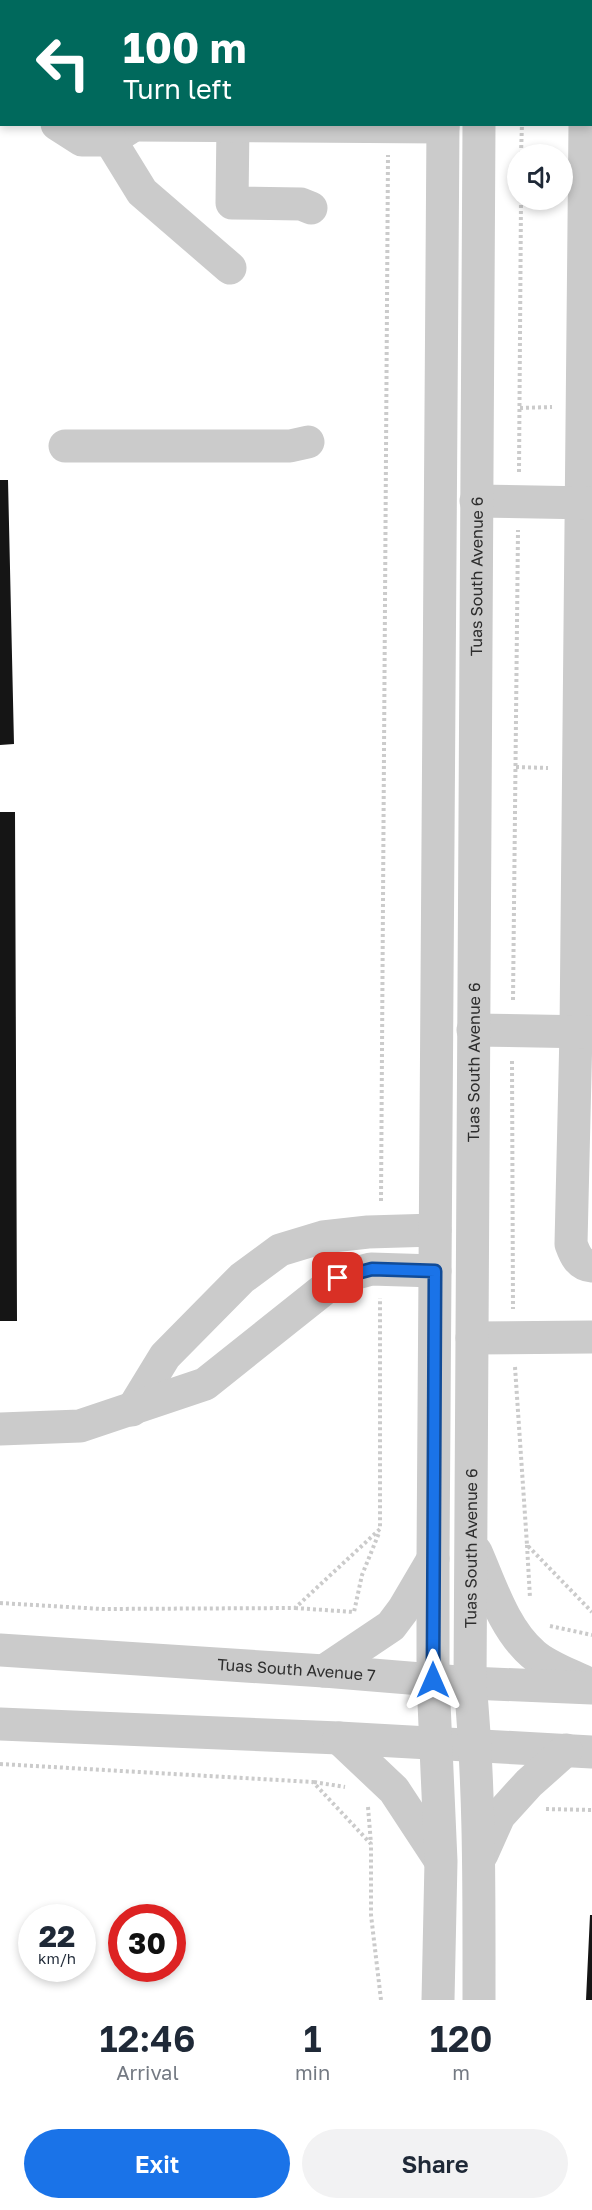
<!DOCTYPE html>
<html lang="en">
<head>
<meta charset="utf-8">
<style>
  body { margin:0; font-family:"Golos Text",sans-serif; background:#f2f2f3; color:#1f2937; height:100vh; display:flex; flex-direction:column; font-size:22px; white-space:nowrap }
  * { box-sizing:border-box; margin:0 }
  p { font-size:20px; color:#747a83 }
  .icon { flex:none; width:33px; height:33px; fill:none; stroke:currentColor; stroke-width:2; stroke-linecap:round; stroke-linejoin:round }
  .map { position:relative; height:2000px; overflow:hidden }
  .panel { display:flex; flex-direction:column; background:#fff; flex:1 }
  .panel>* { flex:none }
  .hud { position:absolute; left:0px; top:0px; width:592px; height:126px; box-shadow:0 3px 9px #0003; background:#00695c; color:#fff; overflow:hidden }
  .fabs { position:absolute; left:507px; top:144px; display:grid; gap:12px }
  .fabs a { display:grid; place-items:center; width:66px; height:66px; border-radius:50%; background:#fff; box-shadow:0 3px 9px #0003; font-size:30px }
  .speed { position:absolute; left:18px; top:1904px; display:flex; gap:12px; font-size:30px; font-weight:700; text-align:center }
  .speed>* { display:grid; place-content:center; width:78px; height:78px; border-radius:50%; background:#fff; box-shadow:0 3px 9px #0003; line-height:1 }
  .speed small { font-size:15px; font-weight:400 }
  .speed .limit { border:9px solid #d22; background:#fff; color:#111 }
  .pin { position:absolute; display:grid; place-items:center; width:51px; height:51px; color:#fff; margin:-26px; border-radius:12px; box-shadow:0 3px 9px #0006 }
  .me { position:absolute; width:66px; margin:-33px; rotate:0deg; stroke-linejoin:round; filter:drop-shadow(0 0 4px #0008) }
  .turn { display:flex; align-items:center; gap:21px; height:126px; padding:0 24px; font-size:27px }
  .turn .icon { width:78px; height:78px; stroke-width:2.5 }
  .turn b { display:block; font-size:42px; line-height:51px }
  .eta { display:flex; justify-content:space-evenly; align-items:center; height:102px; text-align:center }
  .eta b { font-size:36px; font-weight:600; line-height:42px }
  .primary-button { display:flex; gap:12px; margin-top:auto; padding:12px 24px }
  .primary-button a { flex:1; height:69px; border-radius:36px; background:#1a73e8; color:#fff; font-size:24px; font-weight:600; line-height:69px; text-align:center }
  .primary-button a+a { background:#f2f2f3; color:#1f2937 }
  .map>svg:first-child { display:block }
</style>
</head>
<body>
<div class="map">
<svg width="592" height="2000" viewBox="0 0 592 2000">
  <rect width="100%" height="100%" fill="#fff"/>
  <path fill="#151515" d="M0 480H8L14 744 0 745Z
    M0 812H15L17 1321H0Z
    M590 1915H592V2000H586Z"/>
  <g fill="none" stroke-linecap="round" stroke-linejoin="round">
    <path stroke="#cbcbcb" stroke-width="4" stroke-dasharray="3 3" stroke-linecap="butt" d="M142 0 144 2
      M386 0V2
      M8 2 9 0
      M523 2V0
      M0 25 2 20
      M521 154 522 124
      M520 408 552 407
      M519 472 521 200
      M516 767 548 768
      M513 1000 518 530
      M512 1061 513 1309
      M381 1201 388 155
      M515 1367 527 1545 592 1612
      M527 1545 530 1598
      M0 1603 102 1609 295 1608 380 1529V1298
      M295 1608 354 1612 362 1575 379 1533
      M550 1626 592 1635
      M0 1764 313 1782 371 1844V1915L381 2000
      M314 1782 345 1787
      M368 1807 371 1844
      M546 1809 592 1810"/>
    <g stroke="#cbcbcb" stroke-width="33">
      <path d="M444 2 445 0"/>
      <path d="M480 2V0"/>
      <path d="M591 16H592"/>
      <path d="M57 124 82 140H110L128 129"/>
      <path d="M233 124 232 203 301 204 311 208"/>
      <path d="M585 124 576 1032 571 1244C575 1255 579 1265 592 1266"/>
      <path d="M134 125 443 127"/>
      <path d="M110 140 142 192 230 268"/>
      <path d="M65 446H290L308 442"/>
      <path d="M476 501 592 503"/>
      <path d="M473 1030 592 1032"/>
      <path d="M472 1338 592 1337"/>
      <path d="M132 1410 165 1356 242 1278 280 1250 323 1237 368 1232 435 1230"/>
      <path d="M0 1429 80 1426 205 1384 338 1278 371 1269 435 1271"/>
      <path d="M476 1552C491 1586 504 1629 533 1654 546 1666 571 1675 587 1683"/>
      <path id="s1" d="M0 1650 324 1671 470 1683 592 1688"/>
      <path d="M324 1671 391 1626 403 1610 433 1559"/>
      <path d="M0 1724 339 1738 592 1752"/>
      <path d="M339 1738 394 1790 440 1860"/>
      <path d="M482 1854 499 1816 529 1783 566 1750"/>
      <path d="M438 2000 441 1861 433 1680V1559L443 124"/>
      <path id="s2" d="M479 2000C479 1894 480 1789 470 1683L479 124"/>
    </g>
  </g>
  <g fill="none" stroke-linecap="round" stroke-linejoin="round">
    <defs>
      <path id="route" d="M338 1278 372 1269 435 1271 433 1680"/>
    </defs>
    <use href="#route" stroke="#114b97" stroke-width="15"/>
    <use href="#route" stroke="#1a73e8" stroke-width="10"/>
  </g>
  <g text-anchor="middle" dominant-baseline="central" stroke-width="6" stroke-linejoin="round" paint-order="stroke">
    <g font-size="16" fill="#2e2e2e" stroke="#fff">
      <text stroke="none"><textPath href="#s2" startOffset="1424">Tuas South Avenue 6</textPath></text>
      <text stroke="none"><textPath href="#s2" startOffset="938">Tuas South Avenue 6</textPath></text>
      <text stroke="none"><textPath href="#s2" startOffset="452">Tuas South Avenue 6</textPath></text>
      <text stroke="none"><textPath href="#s1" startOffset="297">Tuas South Avenue 7</textPath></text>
    </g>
  </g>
</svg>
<div class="fabs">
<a><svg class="icon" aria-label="sound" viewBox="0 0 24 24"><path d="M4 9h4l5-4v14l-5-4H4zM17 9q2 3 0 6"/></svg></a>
</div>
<div class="speed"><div>22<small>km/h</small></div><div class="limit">30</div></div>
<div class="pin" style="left:338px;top:1278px;background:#d93025"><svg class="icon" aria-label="arrive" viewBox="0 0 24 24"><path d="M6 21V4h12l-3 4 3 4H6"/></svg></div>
<svg class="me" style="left:433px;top:1680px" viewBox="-20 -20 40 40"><path d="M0-17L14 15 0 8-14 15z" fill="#1a73e8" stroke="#fff" stroke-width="4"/></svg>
<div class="hud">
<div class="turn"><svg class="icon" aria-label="left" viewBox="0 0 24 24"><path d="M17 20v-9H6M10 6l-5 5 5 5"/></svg><div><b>100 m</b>Turn left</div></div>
</div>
</div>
<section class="panel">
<div class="eta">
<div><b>12:46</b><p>Arrival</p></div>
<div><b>1</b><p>min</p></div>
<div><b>120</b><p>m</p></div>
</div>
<div class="primary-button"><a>Exit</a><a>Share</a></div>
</section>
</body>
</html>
